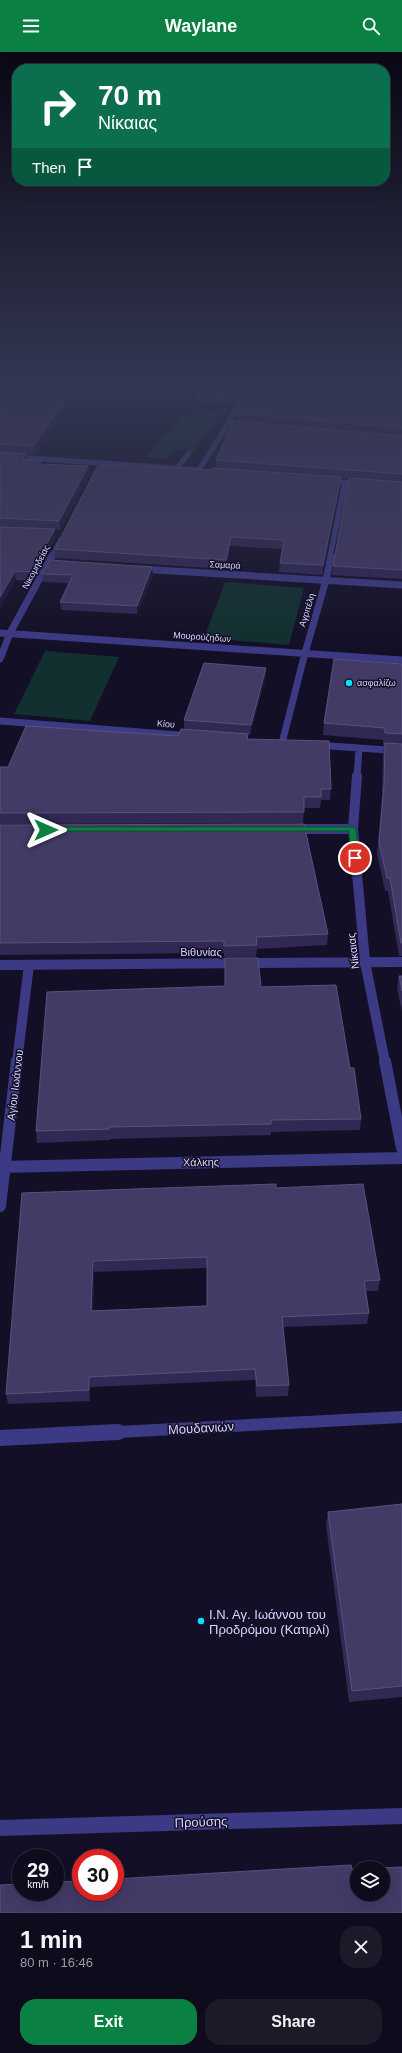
<!DOCTYPE html>
<html lang="en">
<head>
<meta charset="utf-8">
<style>
  body { margin:0; font-family:Arial,sans-serif; background:#1c1929; color:#f1f3f6; height:100vh; display:flex; flex-direction:column; font-size:15px; white-space:nowrap }
  * { box-sizing:border-box; margin:0 }
  p { font-size:13px; color:#9b9ba3 }
  .icon { flex:none; width:22px; height:22px; fill:none; stroke:currentColor; stroke-width:2; stroke-linecap:round; stroke-linejoin:round }
  .map { position:relative; height:1861px; overflow:hidden }
  .side { display:flex; flex-direction:column; background:#0e0b1c; flex:1 }
  .side>* { flex:none }
  .banner { position:absolute; left:12px; top:12px; width:378px; height:122px; border-radius:16px; box-shadow:0 4px 16px #0002,0 0 0 1px #2e2b3b; background:#0b6e4f; color:#fff; overflow:hidden }
  .fabs { position:absolute; left:350px; top:1809px; display:grid; gap:8px }
  .fabs a { display:grid; place-items:center; width:40px; height:40px; border-radius:50%; background:#0e0b1c; box-shadow:0 4px 16px #0002,0 0 0 1px #2e2b3b; font-size:20px }
  .speed { position:absolute; left:12px; top:1797px; display:flex; gap:8px; font-size:20px; font-weight:700; text-align:center }
  .speed>* { display:grid; place-content:center; width:52px; height:52px; border-radius:50%; background:#0e0b1c; box-shadow:0 4px 16px #0002,0 0 0 1px #2e2b3b; line-height:1 }
  .speed small { font-size:10px; font-weight:400 }
  .speed .limit { border:6px solid #d22; background:#fff; color:#111 }
  .pin { position:absolute; display:grid; place-items:center; width:34px; height:34px; color:#fff; margin:-17px; border:2px solid #fff; border-radius:50%; box-shadow:0 1px 4px #0007 }
  .me { position:absolute; width:44px; margin:-22px; rotate:90deg; stroke-linejoin:round; filter:drop-shadow(0 0 3px #0008) }
  .turn { display:flex; align-items:center; gap:14px; height:84px; padding:0 20px; font-size:18px }
  .turn .icon { width:52px; height:52px; stroke-width:2.5 }
  .turn b { display:block; font-size:28px; line-height:34px }
  .then { display:flex; align-items:center; height:38px; padding:0 20px; background:#0003; gap:8px; font-size:15px }
  .round { display:grid; place-items:center; flex:none; width:42px; height:42px; border-radius:16px; background:#1c1929 }
  .head { display:flex; align-items:center; justify-content:space-between; height:68px; padding:0 20px }
  h1 { font-size:24px; font-weight:700; line-height:30px }
  .primary-button { display:flex; gap:8px; margin-top:auto; padding:8px 20px }
  .primary-button a { flex:1; height:46px; border-radius:16px; background:#0b8043; color:#fff; font-size:16px; font-weight:700; line-height:46px; text-align:center }
  .primary-button a+a { background:#1c1929; color:#f1f3f6 }
  header { display:flex; justify-content:space-between; align-items:center; height:52px; padding:0 20px; background:#0b8043; color:#fff; font-size:18px; font-weight:700 }
  .map>svg:first-child { display:block }
</style>
</head>
<body>
<header><svg class="icon" aria-label="menu" viewBox="0 0 24 24"><path d="M4 6h16M4 12h16M4 18h16"/></svg>Waylane<svg class="icon" aria-label="search" viewBox="0 0 24 24"><circle cx="10" cy="10" r="6"/><path d="M15 15l6 6"/></svg></header>
<div class="map">
<svg width="402" height="1861" viewBox="0 0 402 1861">
  <rect width="100%" height="100%" fill="#130f26"/>
  <path fill="#12302f" d="M33 335H103L114 336 102 348 25 343Z
    M209 360 220 361 195 399 176 397 167 407 145 405 181 366Z
    M225 530 304 536 289 593 204 586Z
    M45 599 119 605 90 669 14 662Z"/>
  <g fill="none" stroke-linecap="round" stroke-linejoin="round">
    <path stroke="#3d3a85" stroke-width="5.5" d="M177 416 189 401"/>
    <path stroke="#3d3a85" stroke-width="5.5" d="M193 335 258 341
      M362 349 367 335
      M228 372 245 340"/>
    <path stroke="#3d3a85" stroke-width="7" d="M305 601 326 528"/>
    <path stroke="#3d3a85" stroke-width="5.5" d="M0 404 199 418
      M199 418 228 372 244 374
      M328 429 362 432
      M52 505 61 488
      M330 505 345 430"/>
    <path stroke="#3d3a85" stroke-width="7" d="M139 517 402 533
      M326 528 331 504
      M0 581 402 608
      M0 607 10 581 52 504
      M0 669 191 684
      M282 691 305 601
      M316 693 402 699
      M357 725 359 696"/>
    <path stroke="#3d3a85" stroke-width="10" d="M357 724 353 777 365 910 385 1010
      M292 777H353
      M0 913 402 910
      M17 1010 29 913"/>
    <path stroke="#3d3a85" stroke-width="12" d="M385 1009 402 1096
      M0 1115 402 1106
      M0 1154 17 1009
      M99 1381 402 1365"/>
    <path stroke="#3d3a85" stroke-width="16" d="M0 1386 118 1380
      M0 1776 402 1764"/>
  </g>
  <path fill="#312854" fill-rule="evenodd" d="M0 335H82L34 402 0 400 27 402 28 408 42 412 88 414 89 423 60 478 55 477V486L32 529 16 528 0 556Z
    M249 335H363L359 344Z
    M402 335V348L368 345 369 337Z
    M239 338V343L234 352 195 349V344Z
    M402 349V384L237 369V361Z
    M402 384V527L332 523 333 514 349 426H341L340 434 322 523 279 520 280 511 282 497 230 494 226 517 55 506V497L216 416V408Z
    M42 522 153 523 137 562 61 558 60 550 69 531 43 530Z
    M402 612V904H399L388 839H385L377 802 382 745 383 703 384 693H383V688L323 683 324 671Z
    M266 625 250 683 248 682V687L331 737 330 748H321L320 756H304L303 771 0 772V715H8L178 684 184 677V668Z
    M0 773 328 882 327 893 257 897 256 905H224V901L0 903Z
    M225 906 261 935 350 1016 361 1067 360 1078 271 1080V1083L110 1087V1088L37 1091 36 1079 225 934Z
    M399 924H402V960L397 937Z
    M276 1136 380 1228 378 1239H366L369 1261 367 1272 283 1275 289 1333 288 1344 256 1345 255 1328 90 1335V1349L8 1352 6 1342 22 1141ZM207 1216V1254L93 1259 94 1220Z
    M402 1452V1645L349 1650 326 1473 328 1460Z"/>
  <path fill="#1d163a" d="M76 335H82L34 402 33 394Z
    M360 335H363L359 344 360 337Z
    M239 338V343L234 352V347Z
    M27 402 28 410 23 407Z
    M88 414 89 423 60 478 59 469Z
    M341 425 340 434 322 523 323 513Z
    M55 477V486L32 529 31 520Z
    M231 485 230 494 226 517V508Z
    M152 515 153 523 137 562V554Z
    M15 519 16 528 0 556V545Z
    M266 616V625L250 683 251 673Z
    M93 1209 94 1220 92 1270 91 1259Z
    M89 1325 90 1335V1349L89 1338Z"/>
  <path fill="#433a66" stroke="#5a527e" fill-rule="evenodd" d="M0 335H76L33 394 0 392Z
    M201 335 239 338 234 347 195 344Z
    M339 335H360V337Z
    M369 335H402V341L369 337Z
    M248 336 402 349V376L237 361Z
    M233 369 402 384V422L216 408Z
    M0 400 27 402 23 407 42 409 39 412 88 414 59 469 0 466Z
    M104 413 211 418 212 416 341 425 323 513 280 511 284 488 231 485 226 508 55 497 97 415Z
    M349 426 402 430V518L333 514Z
    M0 475 55 477 31 520 15 519 0 545Z
    M50 508 152 515 137 554 60 550 73 523 42 522Z
    M334 607 402 612V682L385 681V676L324 671Z
    M204 611 266 616 251 673 184 668Z
    M26 674 178 684 181 677 248 682 247 687 329 689 331 737H321V745H304V760L0 761V715H8Z
    M385 691 402 692V891H401L390 826H387L379 790 384 733Z
    M304 772 328 882 256 885 257 893 224 894V889L0 891V773Z
    M225 906H258L261 935 336 933 350 1016H354L361 1067 271 1068V1072L109 1075V1077L36 1079 47 940 225 934Z
    M399 924H402V939Z
    M276 1132V1136L363 1132 380 1228 364 1229 369 1261 282 1265 289 1333 257 1334 255 1317 89 1325V1338L6 1342 22 1141ZM207 1205V1254L91 1259 93 1209Z
    M402 1452V1634L352 1639 328 1460Z
    M351 1813 352 1817H357V1842H383V1816H379L402 1815V1861H0V1833L21 1832V1840H55V1830L81 1829V1840H115V1827Z"/>
  <linearGradient id="sky" x2="0" y2="1"><stop stop-color="#0a0815"/><stop offset="0.56" stop-color="#333752"/><stop offset="1" stop-color="#333752" stop-opacity="0"/></linearGradient>
  <rect width="402" height="596" fill="url(#sky)"/>
  <path fill="#0b8043" stroke="#07532c" d="M46 775H352L356 777 359 806 355 809 351 806 349 779H43V776Z"/>
  <g fill="#00e5ff" stroke="#130f26" stroke-width="1.5">
    <circle cx="349" cy="631" r="4"/>
    <circle cx="201" cy="1569" r="4"/>
  </g>
  <g text-anchor="middle" dominant-baseline="central" stroke-width="3" stroke-linejoin="round" paint-order="stroke">
    <g font-size="9" fill="#d9d4ff" stroke="#130f26">
      <text transform="translate(225 513) rotate(3)">Σαμαρά</text>
      <text transform="translate(36 515) rotate(-62)">Νικομηδείας</text>
      <text transform="translate(307 558) rotate(-73)">Αγριτέλη</text>
      <text transform="translate(202 585) rotate(4)">Μουρούζηδων</text>
      <text transform="translate(166 672) rotate(4)">Κίου</text>
    </g>
    <g font-size="9" fill="#d9d4ff" stroke="#130f26" text-anchor="start">
      <text x="357" y="631">ασφαλίζω</text>
    </g>
    <g font-size="11" fill="#d9d4ff" stroke="#130f26">
      <text transform="translate(353 899) rotate(-97)">Νίκαιας</text>
      <text x="201" y="900">Βιθυνίας</text>
      <text transform="translate(15 1033) rotate(-83)">Αγίου Ιωάννου</text>
      <text transform="translate(201 1110) rotate(-1)">Χάλκης</text>
    </g>
    <g font-size="13" fill="#d9d4ff" stroke="#130f26">
      <text transform="translate(201 1376) rotate(-3)">Μουδανιών</text>
      <text transform="translate(201 1770) rotate(-2)">Προύσης</text>
    </g>
    <g font-size="13" fill="#d9d4ff" stroke="#130f26" text-anchor="start">
      <text x="209" y="1562">Ι.Ν. Αγ. Ιωάννου του<tspan x="209" dy="15">Προδρόμου (Κατιρλί)</tspan></text>
    </g>
  </g>
</svg>
<div class="fabs">
<a><svg class="icon" aria-label="layers" viewBox="0 0 24 24"><path d="M12 4l9 5-9 5-9-5zM3 14l9 5 9-5"/></svg></a>
</div>
<div class="speed"><div>29<small>km/h</small></div><div class="limit">30</div></div>
<div class="pin" style="left:355px;top:806px;background:#d93025"><svg class="icon" aria-label="arrive" viewBox="0 0 24 24"><path d="M6 21V4h12l-3 4 3 4H6"/></svg></div>
<svg class="me" style="left:46px;top:778px" viewBox="-20 -20 40 40"><path d="M0-17L14 15 0 8-14 15z" fill="#0b8043" stroke="#fff" stroke-width="4"/></svg>
<div class="banner">
<div class="turn"><svg class="icon" aria-label="right" viewBox="0 0 24 24"><path d="M7 20v-9h11M14 6l5 5-5 5"/></svg><div><b>70 m</b>Νίκαιας</div></div>
<div class="then">Then<svg class="icon" aria-label="arrive" viewBox="0 0 24 24"><path d="M6 21V4h12l-3 4 3 4H6"/></svg></div>
</div>
</div>
<section class="side">
<div class="head"><div><h1>1 min</h1><p>80 m · 16:46</p></div><a class="round"><svg class="icon" aria-label="close" viewBox="0 0 24 24"><path d="M6 6l12 12M18 6L6 18"/></svg></a></div>
<div class="primary-button"><a>Exit</a><a>Share</a></div>
</section>
</body>
</html>
